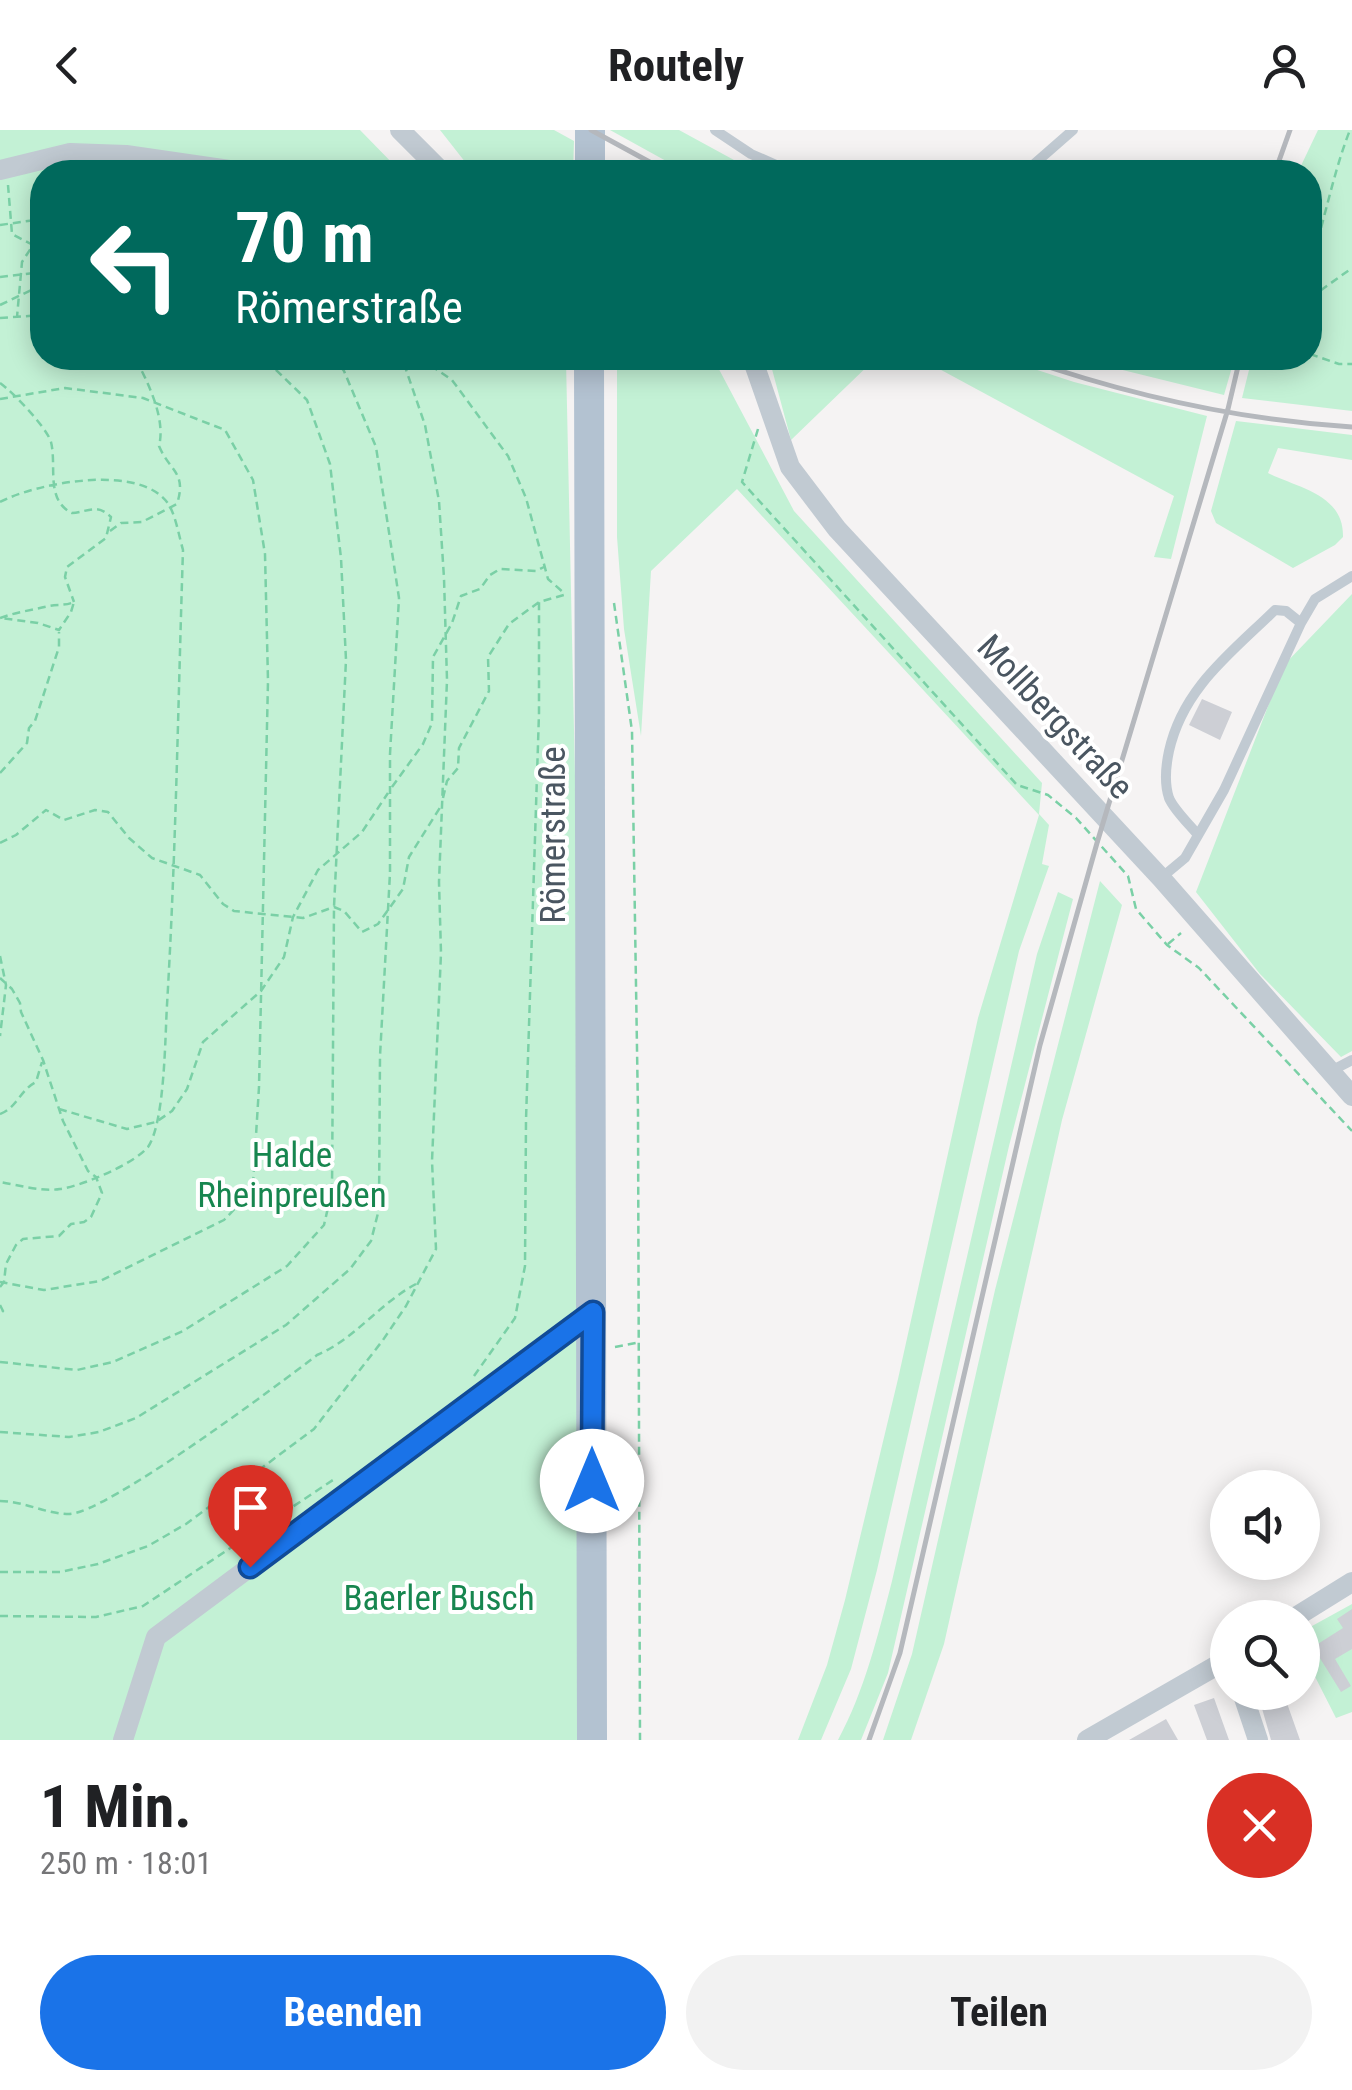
<!DOCTYPE html>
<html lang="de">
<head>
<meta charset="utf-8">
<style>
  body { margin:0; font-family:"Roboto Condensed",sans-serif; background:#f2f2f2; color:#202124; height:100vh; display:flex; flex-direction:column; font-size:38px; white-space:nowrap }
  * { box-sizing:border-box; margin:0 }
  p { font-size:32px; color:#757577 }
  .icon { flex:none; width:55px; height:55px; fill:none; stroke:currentColor; stroke-width:2; stroke-linecap:round; stroke-linejoin:round }
  .map { position:relative; height:1610px; overflow:hidden }
  .details { display:flex; flex-direction:column; background:#fff; flex:1 }
  .details>* { flex:none }
  .top-card { position:absolute; left:30px; top:30px; width:1292px; height:210px; border-radius:40px; box-shadow:0 5px 25px #0003; background:#00695c; color:#fff; overflow:hidden }
  .buttons { position:absolute; left:1210px; top:1340px; display:grid; gap:20px }
  .buttons a { display:grid; place-items:center; width:110px; height:110px; border-radius:50%; background:#fff; box-shadow:0 5px 25px #0003; font-size:50px }
  .pin { position:absolute; display:grid; place-items:center; width:85px; height:85px; color:#fff; margin:-102px -42px; border-radius:50% 50% 50% 0; rotate:-45deg; box-shadow:0 0 10px #0007 }
  .pin .icon { rotate:45deg }
  .me { position:absolute; width:110px; margin:-55px; rotate:0deg; stroke-linejoin:round; filter:drop-shadow(0 0 8px #0008) }
  .turn { display:flex; align-items:center; gap:35px; height:210px; padding:0 40px; font-size:45px }
  .turn .icon { width:130px; height:130px; stroke-width:2.5 }
  .turn b { display:block; font-size:70px; line-height:85px }
  .round { display:grid; place-items:center; flex:none; width:105px; height:105px; border-radius:52px; background:#f2f2f2 }
  .headline { display:flex; align-items:center; justify-content:space-between; height:170px; padding:0 40px }
  h1 { font-size:60px; font-weight:700; line-height:75px }
  .button { display:flex; gap:20px; margin-top:auto; padding:20px 40px }
  .button a { flex:1; height:115px; border-radius:60px; background:#1a73e8; color:#fff; font-size:40px; font-weight:700; line-height:115px; text-align:center }
  .button a+a { background:#f2f2f2; color:#202124 }
  header { display:flex; justify-content:space-between; align-items:center; height:130px; padding:0 40px; background:#fff; font-size:45px; font-weight:700 }
  .map>svg:first-child { display:block }
</style>
</head>
<body>
<header><svg class="icon" aria-label="back" viewBox="0 0 24 24"><path d="M15 5l-7 7 7 7"/></svg>Routely<svg class="icon" aria-label="person" viewBox="0 0 24 24"><circle cx="12" cy="8" r="4"/><path d="M4 21q1-7 8-7t8 7"/></svg></header>
<div class="map">
<svg width="1352" height="1610" viewBox="0 0 1352 1610">
  <rect width="100%" height="100%" fill="#f5f3f3"/>
  <path fill="#c3f1d5" d="M0 0H360L401 42H42V228L566 230 587 1201 579 1610H0Z
    M440 0H554L574 11 573 42H473Z
    M610 0H679L756 42H686Z
    M1318 0H1352V281L1242 268 1252 228H1310V42H1298Z
    M617 228H713L794 381 1042 653 1039 684 1049 695 1042 734 1049 736 1019 821 877 1440 851 1539 821 1610H798L827 1535 845 1470 898 1249 978 888 1039 685 737 359 651 441 641 606 624 499 617 407Z
    M769 228H876L791 310Z
    M919 228H1001L1074 252 1207 286 1171 429 1154 427 1174 366Z
    M1074 228H1187L1232 237 1224 265Z
    M1236 291 1352 305V330L1278 318 1268 343C1298 358 1344 364 1343 407L1335 415 1293 438 1216 393 1211 381Z
    M1352 464V921L1341 927 1260 844 1196 762 1284 535Z
    M1100 751 1122 775 1062 990 944 1514 911 1610H883L912 1524 995 1160Z
    M1058 762 1073 769 1009 1016 888 1543 861 1610H838C865 1560 878 1505 892 1451L1037 824Z
    M1352 1474V1582L1336 1588 1303 1523V1501Z"/>
  <path fill="#cdcfd5" d="M1202 569 1232 582 1220 610 1189 595Z
    M1352 1479V1519L1335 1529 1351 1556 1341 1562 1313 1517 1343 1498 1337 1489Z
    M1262 1562H1283L1300 1610H1271L1261 1575 1266 1573Z
    M1214 1568 1229 1610H1207L1194 1575Z
    M1166 1589 1178 1610H1129Z"/>
  <g fill="none" stroke-linecap="round" stroke-linejoin="round">
    <path stroke="#7ad0a6" stroke-width="2.5" stroke-dasharray="8 5" stroke-linecap="butt" d="M8 55 12 104 33 115 22 132 17 187
      M0 95 42 89
      M1310 135C1325 90 1333 43 1350 0
      M0 147 42 142
      M1310 168 1352 138
      M0 175 42 155
      M0 188 42 185
      M1310 224 1339 234H1352
      M420 228 452 250 508 326 526 368 548 449 564 463
      M0 253C13 262 47 298 51 312 57 336 45 370 72 383 88 382 97 373 111 387L106 408 67 437 65 447 74 472
      M0 269 65 258 143 268 225 300 253 350 265 424 268 551 259 957 253 1054 248 1065 224 1090 100 1151 44 1160 0 1152
      M758 299 742 352 1017 655 1048 665 1076 688 1128 746 1136 779 1167 815 1199 838 1352 1001
      M0 372C36 353 142 332 169 375 176 387 179 406 183 420 178 572 176 723 167 875 165 907 165 992 148 1017 134 1034 82 1056 60 1059 42 1062 18 1055 0 1052
      M110 401 121 393 142 392 177 374C187 342 170 342 159 316 166 289 148 252 135 228
      M614 473 632 601 638 982 640 1610
      M0 488C16 482 33 480 49 476 58 474 65 476 74 472L71 482 59 500 38 493 1 488
      M0 643 27 613 29 598 35 591 59 517V502
      M392 657 423 614 432 593 433 527 452 493 461 466 480 459 490 445 500 439 536 441 544 437
      M443 668 447 651 458 638 459 618 489 561 488 527 509 494 539 472 564 465
      M0 713 16 705 46 680 64 690 95 680 108 682 129 708 152 728 200 745 223 774 234 781 303 788 334 777 344 781 362 802 378 794 403 759 409 727 441 676
      M1168 814 1181 803
      M0 826 6 855 0 906
      M0 848 12 859 20 873 21 882 43 930 63 991 88 1041 96 1047 102 1063 91 1087 84 1092 71 1094 59 1106 23 1109 16 1115 6 1134 4 1152 0 1157
      M59 979 127 999 156 992 172 981 187 959 203 912 261 861 284 827 293 787 318 740 362 702 388 663
      M0 984C17 978 20 960 36 952L42 932
      M0 1175 3 1181 0 1184
      M615 1217 636 1213
      M0 1232 77 1240 113 1232 183 1201 287 1136 324 1095 332 1060 334 777 346 530 341 428 330 334 307 270 275 239 244 228
      M474 1246 515 1188 525 1136 526 990 539 583V472
      M0 1302 69 1307 99 1302 136 1288 286 1195 350 1139 371 1111 379 1079 380 926 390 743V624L399 468 376 317 344 241 334 228
      M0 1371C23 1371 46 1384 69 1384 105 1384 281 1253 317 1225 355 1209 380 1173 416 1154
      M0 1442H60L98 1434 148 1416 186 1394 263 1337 314 1299 383 1210 406 1176 436 1119 432 1031 441 823 439 752 447 550 444 448 439 371 425 295 402 228
      M0 1486 96 1487 143 1476 336 1348"/>
    <path stroke="#c1cad2" stroke-width="10" d="M715 0 751 24 792 42
      M1025 42 1073 0
      M1198 705C1189 694 1174 680 1169 668 1164 653 1166 635 1169 621 1183 558 1231 523 1275 480L1286 481 1301 493
      M1161 748 1185 728 1224 660 1301 493 1315 469 1352 446
      M1331 941 1352 930"/>
    <path stroke="#c1cad2" stroke-width="20" d="M400 0 442 42
      M0 40 70 23 126 25 243 42
      M752 228 790 337 837 399 1161 748 1352 966
      M1294 1488 1352 1452
      M1242 1562 1258 1610
      M123 1610 156 1507 593 1181
      M1087 1610 1228 1529"/>
    <path stroke="#b3c2d1" stroke-width="30" d="M590 0V42
      M589 228 592 1610"/>
    <path stroke="#b5b8bd" stroke-width="5" d="M591 0 668 42
      M1275 42 1290 0
      M1022 228C1128 265 1240 290 1352 297
      M869 1610 900 1523 1040 915 1097 713 1228 279 1240 228"/>
  </g>
  <g fill="none" stroke-linecap="round" stroke-linejoin="round">
    <defs>
      <path id="route" d="M250 1437 593 1182 592 1351"/>
    </defs>
    <use href="#route" stroke="#114b97" stroke-width="25"/>
    <use href="#route" stroke="#1a73e8" stroke-width="18"/>
  </g>
  <g text-anchor="middle" dominant-baseline="central" stroke-width="8" stroke-linejoin="round" paint-order="stroke">
    <g font-size="35" fill="#4a5661" stroke="#fff">
      <text transform="translate(1055 587) rotate(47)">Mollbergstraße</text>
      <text transform="translate(553 705) rotate(-90)">Römerstraße</text>
    </g>
    <g font-size="35" fill="#17864f" stroke="#fff">
      <text x="292" y="1025">Halde<tspan x="292" dy="40">Rheinpreußen</tspan></text>
      <text x="439" y="1468">Baerler Busch</text>
    </g>
  </g>
</svg>
<div class="buttons">
<a><svg class="icon" aria-label="sound" viewBox="0 0 24 24"><path d="M4 9h4l5-4v14l-5-4H4zM17 9q2 3 0 6"/></svg></a>
<a><svg class="icon" aria-label="search" viewBox="0 0 24 24"><circle cx="10" cy="10" r="6"/><path d="M15 15l6 6"/></svg></a>
</div>
<div class="pin" style="left:250px;top:1437px;background:#d93025"><svg class="icon" aria-label="arrive" viewBox="0 0 24 24"><path d="M6 21V4h12l-3 4 3 4H6"/></svg></div>
<svg class="me" style="left:592px;top:1351px" viewBox="-20 -20 40 40"><circle r="19" fill="#fff"/><path d="M0-13L10 11 0 6-10 11z" fill="#1a73e8"/></svg>
<div class="top-card">
<div class="turn"><svg class="icon" aria-label="left" viewBox="0 0 24 24"><path d="M17 20v-9H6M10 6l-5 5 5 5"/></svg><div><b>70 m</b>Römerstraße</div></div>
</div>
</div>
<section class="details">
<div class="headline"><div><h1>1 Min.</h1><p>250 m · 18:01</p></div><a class="round" style="background:#d93025;color:#fff"><svg class="icon" aria-label="close" viewBox="0 0 24 24"><path d="M6 6l12 12M18 6L6 18"/></svg></a></div>
<div class="button"><a>Beenden</a><a>Teilen</a></div>
</section>
</body>
</html>
